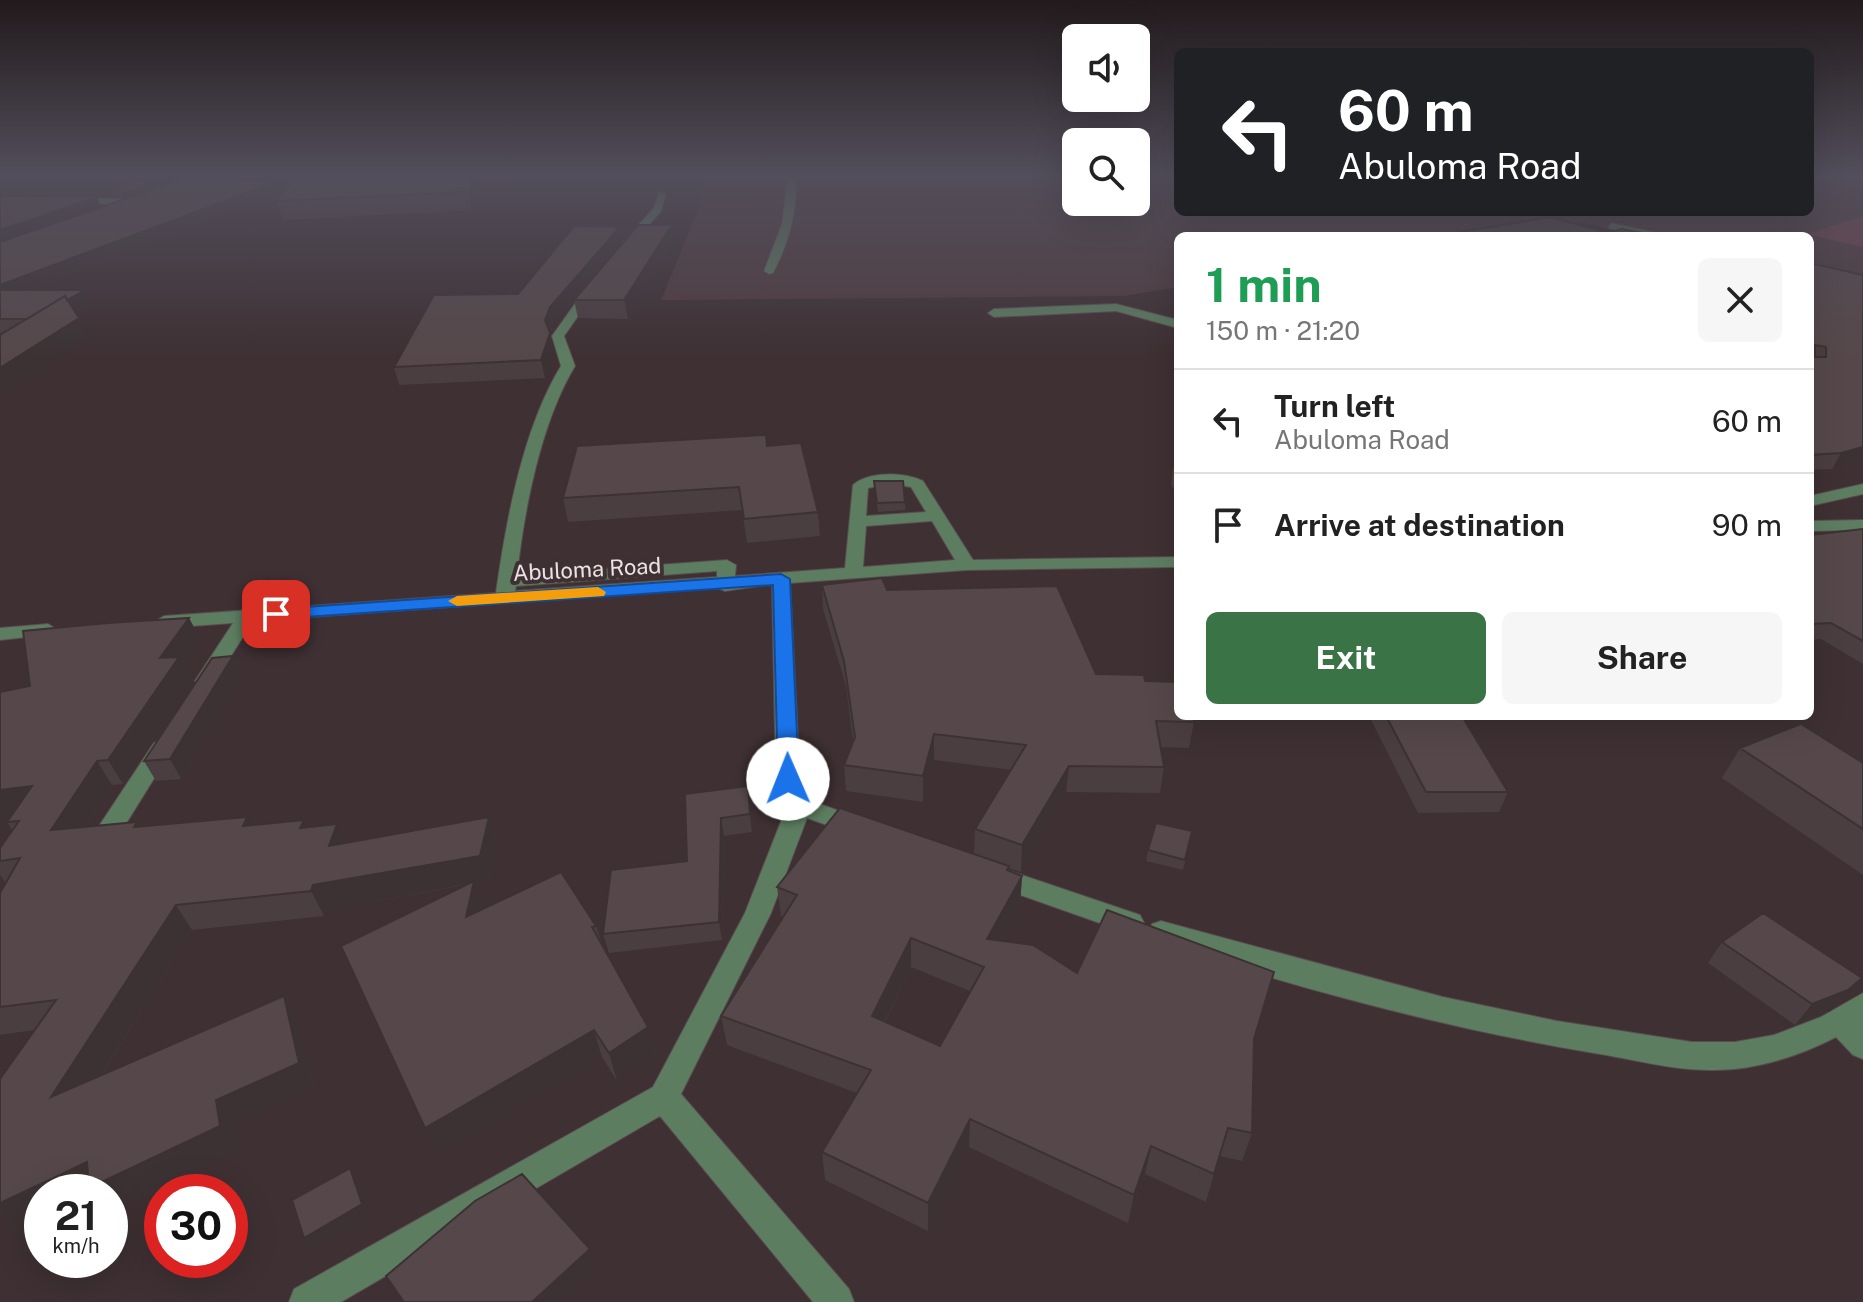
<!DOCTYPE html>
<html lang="en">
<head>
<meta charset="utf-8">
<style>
  body { margin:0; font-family:"Public Sans",sans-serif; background:#f6f6f6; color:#222; height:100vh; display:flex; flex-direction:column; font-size:30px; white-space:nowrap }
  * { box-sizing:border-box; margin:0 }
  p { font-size:26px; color:#767676 }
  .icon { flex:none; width:44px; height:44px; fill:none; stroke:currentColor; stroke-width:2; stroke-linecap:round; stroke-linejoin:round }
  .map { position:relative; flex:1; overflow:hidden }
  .drawer { position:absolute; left:1174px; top:232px; width:640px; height:488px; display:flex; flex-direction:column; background:#fff; border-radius:12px; box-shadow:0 8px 32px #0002 }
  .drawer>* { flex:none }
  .guide { position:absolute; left:1174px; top:48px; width:640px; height:168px; border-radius:12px; box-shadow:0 8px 32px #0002; background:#202124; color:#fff; overflow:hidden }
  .buttons { position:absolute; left:1062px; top:24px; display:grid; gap:16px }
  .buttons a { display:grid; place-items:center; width:88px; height:88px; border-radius:12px; background:#fff; box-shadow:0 8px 32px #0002; font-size:40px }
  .speed { position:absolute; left:24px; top:1174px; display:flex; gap:16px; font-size:40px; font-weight:700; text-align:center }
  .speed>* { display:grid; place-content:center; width:104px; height:104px; border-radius:50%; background:#fff; box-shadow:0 8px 32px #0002; line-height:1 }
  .speed small { font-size:20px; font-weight:400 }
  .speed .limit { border:12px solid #d22; background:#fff; color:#111 }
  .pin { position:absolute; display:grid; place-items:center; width:68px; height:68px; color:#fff; margin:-34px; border-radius:16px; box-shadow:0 4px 12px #0006 }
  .me { position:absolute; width:88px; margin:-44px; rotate:359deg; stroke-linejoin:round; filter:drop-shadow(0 0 6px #0008) }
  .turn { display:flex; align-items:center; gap:28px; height:168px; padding:0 32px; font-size:36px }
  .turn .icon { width:104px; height:104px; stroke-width:2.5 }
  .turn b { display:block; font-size:56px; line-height:68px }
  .round { display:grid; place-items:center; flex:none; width:84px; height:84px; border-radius:12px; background:#f6f6f6 }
  .head { display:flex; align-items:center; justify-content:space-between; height:136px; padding:0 32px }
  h1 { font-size:48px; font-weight:700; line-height:60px; color:#1e9e55 }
  .primary-button { display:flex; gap:16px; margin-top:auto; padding:16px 32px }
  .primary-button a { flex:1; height:92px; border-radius:12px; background:#3a7345; color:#fff; font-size:32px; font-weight:700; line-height:92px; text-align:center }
  .primary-button a+a { background:#f6f6f6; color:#222 }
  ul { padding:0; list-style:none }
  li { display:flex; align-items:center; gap:24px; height:104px; padding:0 32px; border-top:2px solid #e0e0e0 }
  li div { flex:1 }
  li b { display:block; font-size:30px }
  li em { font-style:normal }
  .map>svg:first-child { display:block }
</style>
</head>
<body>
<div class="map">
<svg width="1863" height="1302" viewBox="0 0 1863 1302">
  <rect width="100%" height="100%" fill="#3e3033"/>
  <path fill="#4f3b3e" d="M705 174H1076V202H1136V174H1178V212H1810V174H1863V284L1810 272V236H1643L1584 223 1503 236H1178V287L1124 296 661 300 701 203Z"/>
  <path fill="#77404c" d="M1863 216V247L1807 234Z"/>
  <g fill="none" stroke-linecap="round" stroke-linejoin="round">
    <defs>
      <path id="minor" d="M206 174H219L181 190 174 188Z
        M788 174H796C798 209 789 243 773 273L769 274 764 271 782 224Z
        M1810 174H1857L1810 180Z
        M659 192 666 194 661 211 630 247H622V243L654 208Z
        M72 198 136 199 141 202 136 205 69 203Z
        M1611 223 1658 233 1663 236H1644L1608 228Z
        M591 286 597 289 564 336 575 366C541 422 524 510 517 575L727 560 736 565 735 576 845 568 853 485C869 471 904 472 923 481L973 560 1178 557V567L967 570 790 583 800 779 809 800 864 820 867 826 864 832 855 835 807 818 771 913 681 1094 849 1289 854 1302H813L660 1116 341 1302H289L294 1289 653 1087 745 913 787 806 776 779 772 584 725 591 718 588 253 621 212 686 205 687 195 681 233 623 164 628 154 622 164 616 496 593C506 521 523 428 561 366L552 336 587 287ZM890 484 911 487 926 512 866 516 868 488ZM932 521 955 560 863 567 866 526ZM717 571V577L515 591 516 586Z
        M1116 304 1178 320V328L1116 311 994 317 988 313 994 309Z
        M1863 484V494L1810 506V496Z
        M1863 520V530L1810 531V521Z
        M48 624 58 630 55 634 0 640V628Z
        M162 740 170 743 173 748 117 838 108 841 99 838 96 832 99 826 154 743Z
        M998 867 1140 915 1144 923 1140 931 1131 934 989 884 985 877 989 870Z
        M1161 921 1443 997 1557 1021 1692 1042H1735L1774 1035 1821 1017 1863 993V1059L1853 1055 1836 1037C1799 1056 1756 1070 1714 1070 1674 1071 1633 1059 1594 1053 1445 1028 1295 988 1152 940L1148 932 1152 924Z"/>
    </defs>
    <use href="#minor" stroke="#5a4c4f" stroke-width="2"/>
    <use href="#minor" fill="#5d7d61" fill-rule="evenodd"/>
  </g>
  <path fill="#4a3e40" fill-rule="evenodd" d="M483 174 473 210 283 220 276 201Z
    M158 181 160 186 281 191 27 290 91 302 75 311 89 339 0 333V196L101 207 123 199 116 196 113 190Z
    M620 227 622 241 553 324 550 335 553 351 545 378 399 385 394 367 518 294Z
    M674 242 628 319 578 318 574 300Z
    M1810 263 1863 275V460L1832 469 1810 470Z
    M767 446 818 512 820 536 747 543 742 510 568 522 563 498Z
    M1173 468H1178V495L1171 485Z
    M874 481 905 502V510L878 512Z
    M1863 529V664L1821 639 1810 640V535Z
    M822 585 887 590 1096 674 1145 681 1194 722 1189 748 1160 747 1164 767 1160 793 1066 792 1021 872 1009 868V871L1022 876 1020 905 1000 941 1077 973 1254 1039 1252 1133 1242 1161 1219 1156 1206 1202 1145 1174 1128 1223 969 1147 928 1231 825 1180 822 1152 857 1093 727 1045 721 1016 784 917 781 916 777 887 974 854 975 829 1012 770 934 760 923 802 846 791 844 765 853 741 846 686 823 609ZM911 967 970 991 940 1046 885 1022Z
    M189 618 201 641 184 665 192 680 123 784 112 785 86 827 252 825 307 827 346 843 489 817 497 842 489 881 475 883 484 909 596 926 601 941 648 1027 655 1054 617 1081 602 1057 439 1155 425 1128 465 885 326 910 324 916 192 930 102 1074 298 1021 314 1088 234 1125 238 1150 111 1212 110 1192H42V1218L17 1230 0 1213V1079L34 1030 0 1035V893L6 883 0 875V848L12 830 7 822 11 816 30 686Z
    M243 676 181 779 156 781 144 761Z
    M1369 716H1462L1508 792 1499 812 1418 813Z
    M1740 748 1863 763V875L1722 778Z
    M748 786 752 832 724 836 722 940 609 953 603 934 687 861 685 794Z
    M1192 831 1183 870 1146 861 1148 850Z
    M1722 942 1862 978 1845 999 1830 1011 1795 1025 1708 963Z"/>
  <path fill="#3c3234" d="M474 174H483L473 210 469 192Z
    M158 181 160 187 125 200 122 194Z
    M278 181 281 191 0 300V285Z
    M97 197 101 208 0 243V230Z
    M672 225 674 242 628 319 624 300Z
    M620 227 622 241 553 324 550 335 553 351 545 378 541 360 545 320 550 307Z
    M85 290 91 302 38 332 31 319Z
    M79 318 89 339 0 399V368Z
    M1863 447V460L1832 469 1841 453Z
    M189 618 201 641 184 665 192 680 123 784 108 760 160 658Z
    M233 656 243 676 181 779 170 759Z
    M934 734V760L923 802V776Z
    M97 761 112 785 69 854 51 830Z
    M1069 766 1066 792 1021 872 1022 845Z
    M32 786 49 811 0 817V790Z
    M748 786 751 804 752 832 750 814Z
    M247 817 261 841 243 826Z
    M489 817 497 842 489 881 475 883 484 908 477 945 466 917 473 883 326 910 324 916 311 891 313 885Z
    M721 818 724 836 722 940 719 922Z
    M337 824 349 849 329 846Z
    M1022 876 1020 905 985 968 987 939Z
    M176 905 192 930 72 1121 51 1097Z
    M911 938V967L873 1045 872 1016Z
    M1862 978 1845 999 1830 1011 1795 1025 1812 1004Z
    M284 996 298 1021 314 1088 234 1125 238 1150 111 1212 110 1192H42V1218L17 1230 0 1213V1203L216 1100Z
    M648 1027 655 1054 617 1081 609 1053Z
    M594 1030 602 1057 439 1155 425 1128Z
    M970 1119 969 1147 928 1231V1203Z
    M1151 1146 1145 1174 1128 1223 1134 1195Z
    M350 1168 356 1178 368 1214 311 1248 304 1238Z
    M590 1249 598 1268 562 1302H532Z"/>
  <path fill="#56484a" stroke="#3c3234" stroke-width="2" fill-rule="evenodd" d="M297 174H474L469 192 276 201Z
    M185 178 278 181 0 285V242Z
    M139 181H158L122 194 113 190Z
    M0 196 97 197 0 230Z
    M1551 217 1608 233 1622 229 1657 236H1436Z
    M638 225H672L624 300H574Z
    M574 226 620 227 550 307 545 320 550 333 541 360 394 367 434 295 518 294Z
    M1810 263 1863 275V447L1841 453 1810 455ZM1815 345 1826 347V357H1815Z
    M0 290H85L67 300 65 296 27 319H0Z
    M65 296 79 318 0 368V335Z
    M766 435 767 446 801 443 818 512 744 519 739 487 563 498 577 446Z
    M874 481H903L905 502 877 503Z
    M1863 529V641L1831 623 1810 624V535Z
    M882 578 887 590 1057 586 1096 674 1144 675 1145 681 1178 682V716H1193L1194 722 1156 721 1164 767 1069 766 1022 845 975 829 1026 745 934 734 923 776 844 765 855 737 844 661 822 585Z
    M189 618 160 658 179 657 108 760 97 761 51 830 137 822 134 827 247 817 243 826 304 820 300 828 337 824 329 846 489 817 480 856 313 885 311 891 176 905 51 1097 284 996 299 1063 216 1100 220 1126 89 1188 87 1162 0 1203V1079L56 1000 0 1007V893L20 858 0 861V848L19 821 7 822 32 786 0 790V692L30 686 23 631 108 623Z
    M233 656 170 759 144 761 212 658Z
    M1386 716H1462L1508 792H1426Z
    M1801 724 1863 763V829L1740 748Z
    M748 786 750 814 721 818 719 922 603 934 611 870 687 861 685 794Z
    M840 808 1009 866 1007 870 1022 876 987 939 1033 945 1077 973 1107 910 1274 972 1254 1039 1252 1133 1228 1128 1214 1174 1151 1146 1134 1195 970 1119 928 1203 822 1152 871 1070 721 1016 797 895 777 887ZM911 938 984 967 940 1046 872 1016Z
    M1156 823 1192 831 1185 860 1148 850Z
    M561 872 596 926 592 927 648 1027 609 1053 594 1030 425 1128 341 946 474 881 466 917Z
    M1763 913 1862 978 1848 990 1812 1004 1722 942Z
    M350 1168 362 1204 304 1238 292 1200Z
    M522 1174 590 1249 532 1302H404L386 1276 475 1201Z"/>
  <linearGradient id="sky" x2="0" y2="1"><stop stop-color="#221a1c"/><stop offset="0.49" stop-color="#524e5b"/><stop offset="1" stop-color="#524e5b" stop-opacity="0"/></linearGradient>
  <rect width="1863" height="357" fill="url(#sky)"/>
  <path fill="#1a73e8" stroke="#114b97" stroke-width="2" d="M781 574 790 579 799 779 788 787 778 779 773 585 276 619 267 614 276 609Z"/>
  <path fill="#f59e0b" d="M598 587 606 592 604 596 457 606 448 601 457 596Z"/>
  <g text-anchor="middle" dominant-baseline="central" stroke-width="8" stroke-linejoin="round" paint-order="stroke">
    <g font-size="22" fill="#ebe2e4" stroke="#3e3033">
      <text transform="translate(587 569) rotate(-3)">Abuloma Road</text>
    </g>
  </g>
</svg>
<div class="buttons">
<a><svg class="icon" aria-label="sound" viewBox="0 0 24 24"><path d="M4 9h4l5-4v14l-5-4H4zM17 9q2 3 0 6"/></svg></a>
<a><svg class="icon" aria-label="search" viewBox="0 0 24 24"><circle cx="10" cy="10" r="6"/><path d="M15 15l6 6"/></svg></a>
</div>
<div class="speed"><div>21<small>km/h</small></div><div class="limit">30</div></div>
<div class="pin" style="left:276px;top:614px;background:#d93025"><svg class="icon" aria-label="arrive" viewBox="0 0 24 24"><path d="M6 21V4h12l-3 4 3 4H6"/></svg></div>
<svg class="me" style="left:788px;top:779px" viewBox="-20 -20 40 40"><circle r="19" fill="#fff"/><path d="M0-13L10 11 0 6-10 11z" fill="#1a73e8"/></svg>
<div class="guide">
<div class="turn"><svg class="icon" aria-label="left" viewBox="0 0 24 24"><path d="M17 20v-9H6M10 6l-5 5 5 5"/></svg><div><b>60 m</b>Abuloma Road</div></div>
</div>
<section class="drawer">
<div class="head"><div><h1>1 min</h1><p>150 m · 21:20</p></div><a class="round"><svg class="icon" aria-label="close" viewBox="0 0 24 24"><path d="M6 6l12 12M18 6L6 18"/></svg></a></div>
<ul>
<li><svg class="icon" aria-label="left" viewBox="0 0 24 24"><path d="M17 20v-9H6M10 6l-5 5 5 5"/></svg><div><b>Turn left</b><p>Abuloma Road</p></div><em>60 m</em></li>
<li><svg class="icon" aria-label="arrive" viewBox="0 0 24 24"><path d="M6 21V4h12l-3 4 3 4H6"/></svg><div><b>Arrive at destination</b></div><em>90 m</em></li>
</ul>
<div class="primary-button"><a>Exit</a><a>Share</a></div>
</section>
</div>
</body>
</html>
